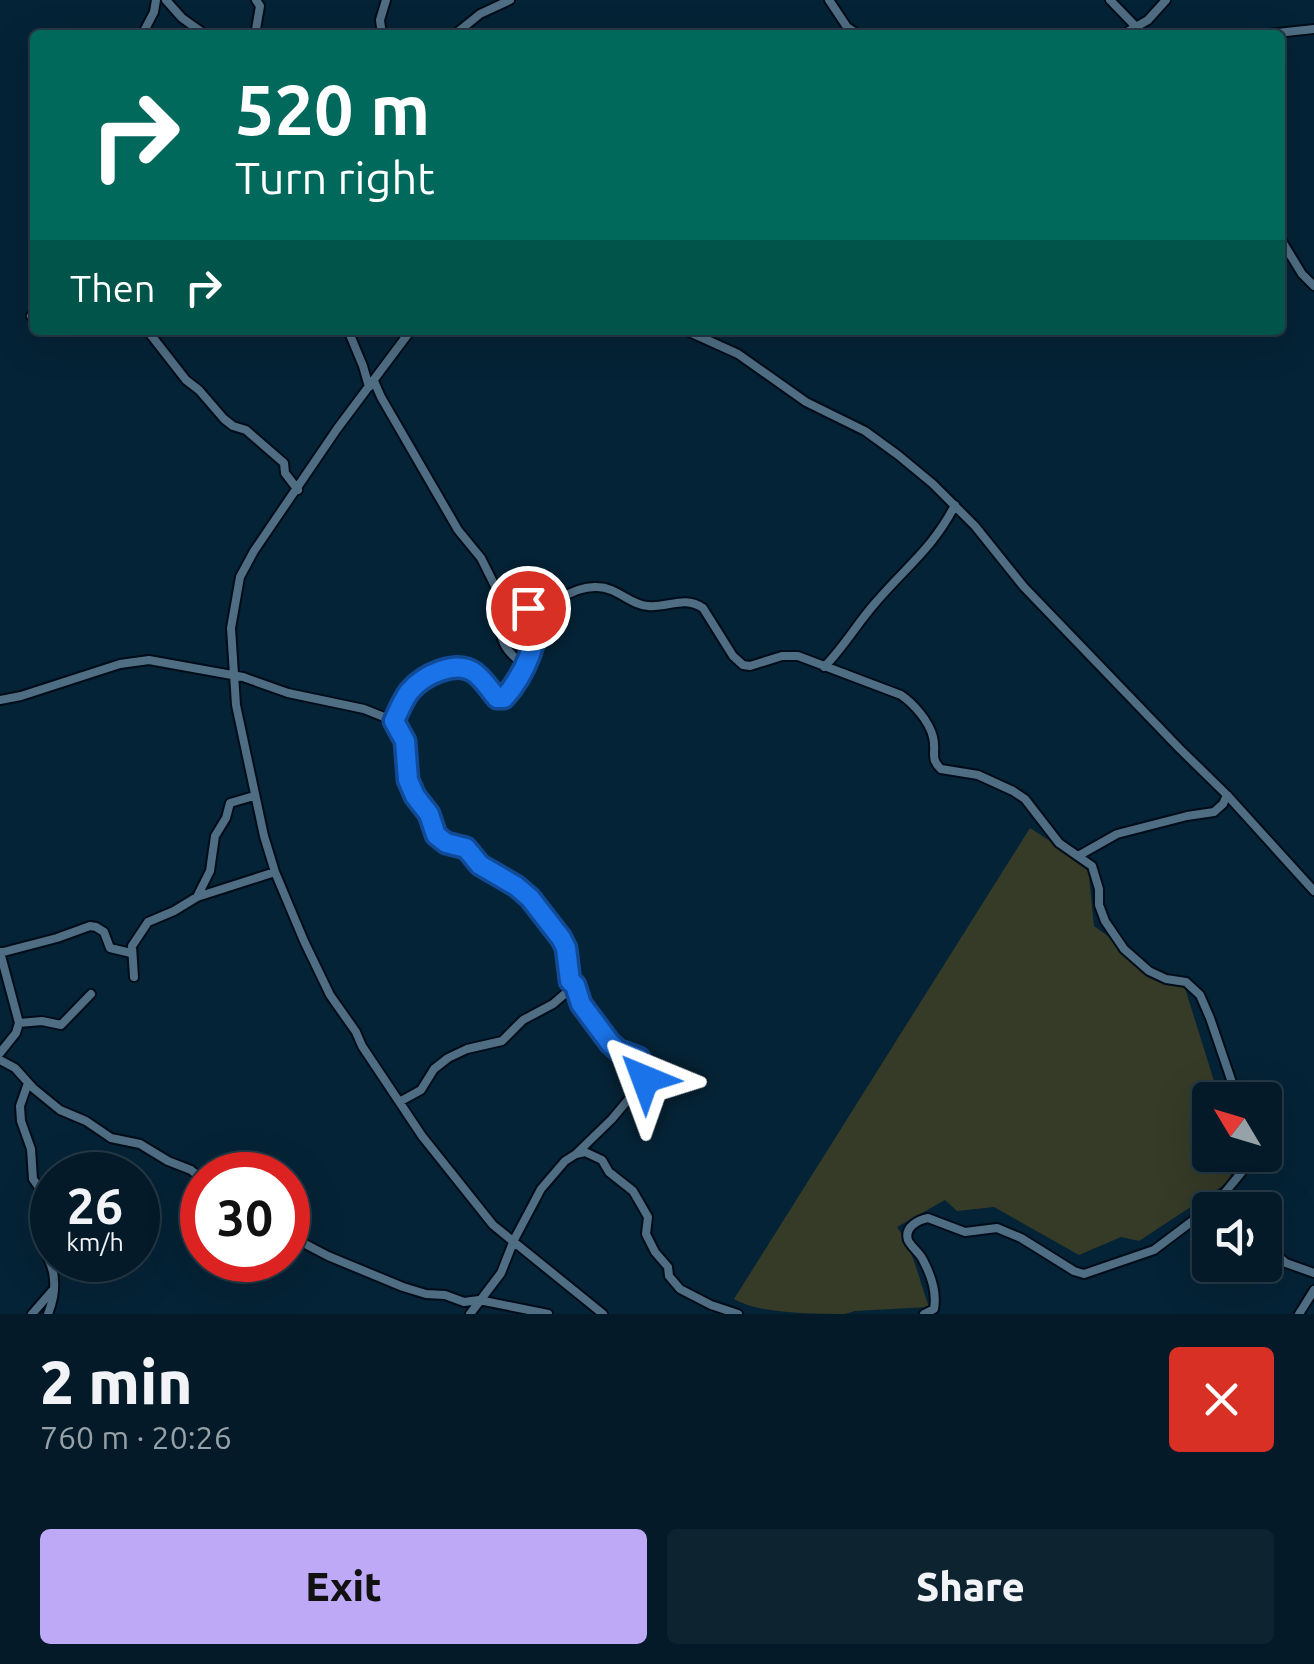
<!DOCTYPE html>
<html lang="en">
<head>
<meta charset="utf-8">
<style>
  body { margin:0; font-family:Ubuntu,sans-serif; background:#0d2330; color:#f1f3f6; height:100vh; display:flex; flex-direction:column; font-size:38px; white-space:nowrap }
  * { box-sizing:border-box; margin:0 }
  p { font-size:32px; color:#97a1a8 }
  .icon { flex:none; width:55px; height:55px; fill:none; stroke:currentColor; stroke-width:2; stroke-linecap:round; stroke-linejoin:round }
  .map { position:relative; height:1314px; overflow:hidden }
  .details { display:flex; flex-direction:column; background:#041a28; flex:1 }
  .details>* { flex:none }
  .hud { position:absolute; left:30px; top:30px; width:1255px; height:305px; border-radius:10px; box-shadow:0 10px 40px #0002,0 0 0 2px #253845; background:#00695c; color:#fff; overflow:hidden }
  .needle { width:65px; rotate:308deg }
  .controls { position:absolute; left:1192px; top:1082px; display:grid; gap:20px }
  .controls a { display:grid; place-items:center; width:90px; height:90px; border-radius:10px; background:#041a28; box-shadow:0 10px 40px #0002,0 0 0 2px #253845; font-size:50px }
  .speed { position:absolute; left:30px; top:1152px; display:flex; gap:20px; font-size:50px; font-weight:700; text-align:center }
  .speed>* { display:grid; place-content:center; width:130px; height:130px; border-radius:50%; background:#041a28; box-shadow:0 10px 40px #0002,0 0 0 2px #253845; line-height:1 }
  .speed small { font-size:25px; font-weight:400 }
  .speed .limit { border:15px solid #d22; background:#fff; color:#111 }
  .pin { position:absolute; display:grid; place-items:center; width:85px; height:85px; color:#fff; margin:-42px; border:5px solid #fff; border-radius:50%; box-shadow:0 2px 10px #0007 }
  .me { position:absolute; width:110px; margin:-55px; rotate:316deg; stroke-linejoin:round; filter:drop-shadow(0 0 8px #0008) }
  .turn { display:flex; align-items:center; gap:35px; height:210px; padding:0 40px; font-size:45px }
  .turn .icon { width:130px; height:130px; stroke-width:2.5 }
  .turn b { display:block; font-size:70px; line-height:85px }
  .then { display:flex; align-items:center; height:95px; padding:0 40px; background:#0003; gap:20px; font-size:38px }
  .round { display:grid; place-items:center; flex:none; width:105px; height:105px; border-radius:10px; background:#0d2330 }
  .head { display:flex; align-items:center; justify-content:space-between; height:170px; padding:0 40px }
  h1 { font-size:60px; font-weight:800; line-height:75px }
  .button { display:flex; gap:20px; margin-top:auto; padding:20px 40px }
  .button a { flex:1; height:115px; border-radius:10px; background:#bda9f5; color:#111; font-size:40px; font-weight:800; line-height:115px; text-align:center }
  .button a+a { background:#0d2330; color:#f1f3f6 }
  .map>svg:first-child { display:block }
</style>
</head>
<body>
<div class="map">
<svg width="1314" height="1314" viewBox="0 0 1314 1314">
  <rect width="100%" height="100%" fill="#052336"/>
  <path fill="#353b27" d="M1030 828 1088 866 1094 926 1154 969 1184 985 1220 1100H1210V1155H1232L1230 1181 1139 1241 1121 1237 1079 1255 994 1207 957 1211 945 1200 897 1227C914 1251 919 1280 929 1307L855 1311 845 1314C812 1314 760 1314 734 1299Z"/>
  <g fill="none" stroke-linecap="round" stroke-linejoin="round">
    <defs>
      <path id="minor" d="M166 0 182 18 206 35
        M829 0 847 27 859 35
        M1110 0 1144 35
        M142 35 154 12 156 0
        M255 35 260 6 256 0
        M382 35 380 20 386 0
        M454 35 480 14 510 0
        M1122 35 1148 20 1166 0
        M1259 35 1314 29
        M1280 238 1302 274 1314 286
        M31 316 35 312
        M147 330 186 380 199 390 224 419 233 426 246 430 284 463 285 473 298 490
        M348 330 363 366 369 387
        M411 330 337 429 254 551 240 577 231 628 236 705 264 836 275 872 304 941 330 995 356 1032 362 1046 422 1136 493 1225 603 1314
        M685 330 738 354 806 402 865 431 898 455 933 484 975 526 1024 587 1179 748 1227 795 1314 891
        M374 381 381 397 458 530 481 558 505 606C518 608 532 609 544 605 563 599 576 586 597 587 617 587 630 605 648 606 668 608 684 595 703 608L733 656 743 665 750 666 782 656H798L901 695C914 704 929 721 933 737 937 752 929 758 941 769L978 775 1013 791 1025 799 1059 843 1092 866 1099 889V905L1105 921 1124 949 1149 971 1166 979 1186 982 1200 995 1210 1018 1238 1100
        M503 604C497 634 500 650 527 666
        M824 667C844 647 858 622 877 601 907 566 933 548 955 505
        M0 700 21 696 120 664 149 660 243 677 288 693 364 709 394 721 405 741 408 780 415 796 429 814 436 835 446 843 466 848 479 865 515 886 530 898 561 938 566 948 570 981 575 985 581 1004 610 1043 617 1050 632 1054 639 1058 645 1072 643 1082 612 1119 576 1154
        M394 721C398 711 403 700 409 692 422 675 456 659 475 673 484 680 490 690 497 698H504L527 666 543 606
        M1078 856 1117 834 1187 816 1214 812 1223 804 1227 795
        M197 897 210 871 215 836 226 818 230 803 254 796
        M0 952 19 1023 16 1033 0 1053
        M0 953 57 938 90 926 96 927 104 932 110 948 131 953
        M134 977 132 946 148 922 174 911 197 897 275 872
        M19 1023 42 1021 61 1025 91 994
        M0 1060 15 1068 33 1088 60 1110 86 1121 111 1138 140 1144 168 1161 191 1170 202 1179
        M28 1083 20 1106 21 1121 31 1149 33 1179 52 1206
        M401 1101 421 1090 434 1069 448 1058 467 1049 502 1041 523 1020 553 1004 575 985
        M1213 1207 1241 1173 1245 1155
        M288 1235 328 1256 403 1287 426 1294 445 1295 464 1302 479 1300 548 1314
        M1265 1245 1286 1263 1314 1273
        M32 1314 52 1291
        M48 1314C52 1304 55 1291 54 1280 53 1253 34 1254 52 1224
        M470 1314 501 1273 514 1240 541 1189 565 1161 576 1154 585 1152 602 1160 609 1172 633 1191 648 1217 646 1234 655 1252 668 1267 669 1276 680 1289 711 1305 738 1314
        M924 1314 934 1309C937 1293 931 1275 923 1260 920 1253 911 1247 908 1240 904 1227 918 1220 928 1218L965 1232 997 1228 1021 1238 1074 1271 1084 1274 1154 1250 1207 1210 1213 1207 1217 1210
        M1299 1314 1314 1290"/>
    </defs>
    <use href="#minor" stroke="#000c19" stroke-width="12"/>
    <use href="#minor" stroke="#4f6d83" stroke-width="8"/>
  </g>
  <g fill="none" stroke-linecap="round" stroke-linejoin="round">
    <defs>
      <path id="route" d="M528 608 542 606C536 641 528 671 504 698H497C490 690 484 680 475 673 456 659 423 675 409 692 403 700 398 712 394 721L405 741 408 780 415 796 429 814 436 835 446 843 466 848 480 865 516 886 530 898 561 938 566 948 570 981 575 985 581 1004 610 1043 618 1050 639 1058 645 1072V1079"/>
    </defs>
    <use href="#route" stroke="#114b97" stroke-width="25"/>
    <use href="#route" stroke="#1a73e8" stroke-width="18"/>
  </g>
</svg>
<div class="controls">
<a><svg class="needle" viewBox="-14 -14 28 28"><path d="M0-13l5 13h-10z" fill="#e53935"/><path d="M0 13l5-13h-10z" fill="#97a1a8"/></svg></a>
<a><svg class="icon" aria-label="sound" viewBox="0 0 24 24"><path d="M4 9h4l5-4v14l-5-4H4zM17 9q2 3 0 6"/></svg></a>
</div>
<div class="speed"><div>26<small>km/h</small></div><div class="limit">30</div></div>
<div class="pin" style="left:528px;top:608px;background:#d93025"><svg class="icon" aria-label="arrive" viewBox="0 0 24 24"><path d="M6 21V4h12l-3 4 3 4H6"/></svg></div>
<svg class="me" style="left:645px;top:1079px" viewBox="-20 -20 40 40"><path d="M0-17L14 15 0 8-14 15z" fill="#1a73e8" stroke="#fff" stroke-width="4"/></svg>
<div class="hud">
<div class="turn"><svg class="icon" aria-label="right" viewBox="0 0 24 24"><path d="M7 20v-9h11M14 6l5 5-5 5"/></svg><div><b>520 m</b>Turn right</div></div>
<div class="then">Then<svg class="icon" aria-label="right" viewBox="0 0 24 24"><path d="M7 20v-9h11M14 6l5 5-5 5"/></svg></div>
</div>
</div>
<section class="details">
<div class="head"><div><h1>2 min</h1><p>760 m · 20:26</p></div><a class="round" style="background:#d93025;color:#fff"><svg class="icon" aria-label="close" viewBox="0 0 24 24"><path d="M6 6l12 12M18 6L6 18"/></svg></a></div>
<div class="button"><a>Exit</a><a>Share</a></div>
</section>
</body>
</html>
